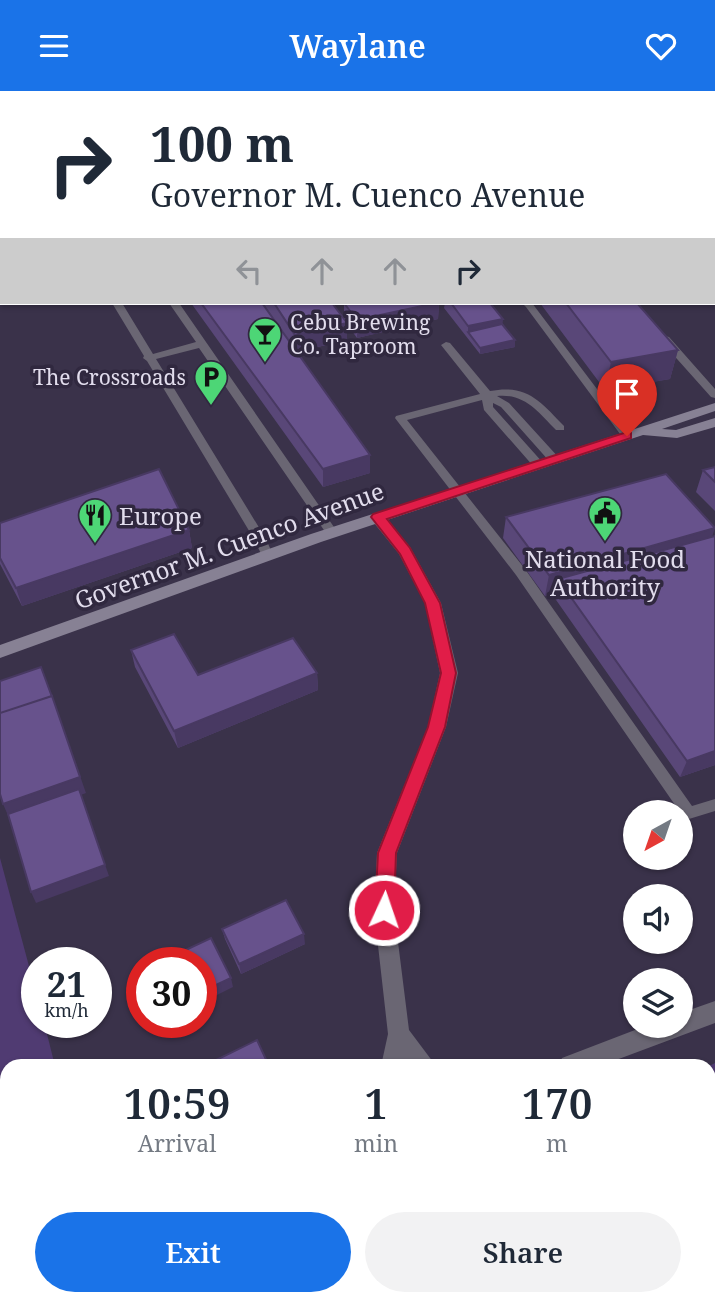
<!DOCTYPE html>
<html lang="en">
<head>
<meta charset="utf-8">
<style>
  body { margin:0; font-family:"Noto Serif",serif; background:#f2f2f3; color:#1f2937; height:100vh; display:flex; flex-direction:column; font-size:26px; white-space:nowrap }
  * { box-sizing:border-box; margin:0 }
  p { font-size:23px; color:#747a83 }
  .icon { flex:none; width:38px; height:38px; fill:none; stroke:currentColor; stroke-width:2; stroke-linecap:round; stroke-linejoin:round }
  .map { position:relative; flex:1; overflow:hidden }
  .panel { position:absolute; left:0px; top:968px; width:716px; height:247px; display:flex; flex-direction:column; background:#fff; border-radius:21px 21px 0 0; box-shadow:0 2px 5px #0004 }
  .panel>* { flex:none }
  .guide { position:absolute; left:0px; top:0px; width:716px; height:214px; box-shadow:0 2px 5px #0004; background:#fff; color:#1f2937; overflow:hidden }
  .needle { width:46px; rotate:220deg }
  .controls { position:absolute; left:623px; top:709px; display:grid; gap:14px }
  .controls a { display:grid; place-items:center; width:70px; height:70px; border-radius:50%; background:#fff; box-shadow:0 2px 5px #0004; font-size:35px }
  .speed { position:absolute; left:21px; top:856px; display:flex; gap:14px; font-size:35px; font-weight:700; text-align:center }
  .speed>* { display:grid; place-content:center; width:91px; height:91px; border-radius:50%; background:#fff; box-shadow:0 2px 5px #0004; line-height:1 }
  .speed small { font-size:18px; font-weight:400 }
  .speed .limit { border:10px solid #d22; background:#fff; color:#111 }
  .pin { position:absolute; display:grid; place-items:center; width:60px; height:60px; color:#fff; margin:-72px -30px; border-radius:50% 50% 50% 0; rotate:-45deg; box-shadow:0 0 7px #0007 }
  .pin .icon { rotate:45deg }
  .me { position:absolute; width:77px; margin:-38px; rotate:3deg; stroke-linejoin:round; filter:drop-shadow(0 0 5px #0008) }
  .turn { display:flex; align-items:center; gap:24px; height:147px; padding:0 35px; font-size:32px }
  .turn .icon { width:91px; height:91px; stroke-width:2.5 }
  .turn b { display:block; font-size:49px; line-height:60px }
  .lanes { display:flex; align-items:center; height:66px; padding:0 35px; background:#0003; justify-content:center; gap:35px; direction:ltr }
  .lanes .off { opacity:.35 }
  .eta { display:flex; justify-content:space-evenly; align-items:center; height:119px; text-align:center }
  .eta b { font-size:42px; font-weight:600; line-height:49px }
  .action { display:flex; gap:14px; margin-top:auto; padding:14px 35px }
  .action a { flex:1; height:80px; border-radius:42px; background:#1a73e8; color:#fff; font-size:28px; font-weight:600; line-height:80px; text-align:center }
  .action a+a { background:#f2f2f3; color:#1f2937 }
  header { display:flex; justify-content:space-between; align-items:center; height:91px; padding:0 35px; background:#1a73e8; color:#fff; font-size:32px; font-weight:600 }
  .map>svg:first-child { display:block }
</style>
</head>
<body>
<header><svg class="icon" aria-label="menu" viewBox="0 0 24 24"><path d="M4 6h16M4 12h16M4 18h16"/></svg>Waylane<svg class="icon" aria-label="heart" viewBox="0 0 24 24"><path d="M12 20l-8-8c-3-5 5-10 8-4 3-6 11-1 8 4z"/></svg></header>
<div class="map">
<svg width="715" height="1213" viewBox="0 0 715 1213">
  <rect width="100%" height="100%" fill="#3a324a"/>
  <path fill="#503b72" d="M0 767 37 905V931H44L55 975H7V1144L0 1147Z
    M715 972V1213H617L615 1208H709V975Z"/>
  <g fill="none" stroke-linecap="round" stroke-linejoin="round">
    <path fill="#6a6673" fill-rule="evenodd" d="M0 35H2V39H0Z
      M714 51H715V55H714Z
      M714 69H715V73H714Z
      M112 212H122L153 263 196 251 169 212H179L336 439 338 442 336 445H328L199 257 156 268 266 448 273 464 267 468 263 467 254 448 147 270 143 267 144 265Z
      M526 212H532L631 343V347H623L526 216 524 214Z
      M665 245 669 246 715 298V307L711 306 661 250V246Z
      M446 251 450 252 490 300C527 293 540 310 564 335V339H556C538 321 525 302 497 305L509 312 560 368 558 371H550L501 316 493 312V316L544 373 542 376H534L484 319 482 309 407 329 525 478 692 715 715 708V720L689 728 684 727 516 484 395 327 396 325 480 303 441 254Z"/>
    <path fill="#6a6673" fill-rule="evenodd" d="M193 0H203L204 2H194Z
      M378 422 383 423 410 456 441 512 458 582 446 636 397 762 394 819 409 939 436 975H410L405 968 403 975H381L388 943 374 819 377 762 428 636 440 582 425 512 399 463 370 427Z
      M715 910V932L600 975H559L562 967 648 934H681V922Z
      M7 1188V1208H17L9 1213H0V1191Z
      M416 1208H442L444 1213H418Z
      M521 1208H547L549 1213H523Z"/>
    <path fill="#878194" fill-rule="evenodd" d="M715 312V320L662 338 676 339 715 327V336L677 347 643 344 321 451 0 567V554L311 443Z"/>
  </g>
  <path fill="#594778" d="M215 0H306L308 2H215Z
    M334 0H420V2H336Z
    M191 212H262L281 239 263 212H332L344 228V212H439L438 228 357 247 347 233V249L297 261 370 364V382L323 396Z
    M445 212H490L502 233 515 249V256L480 263 444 217Z
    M540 212H637L678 259 670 288 605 299Z
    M715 376V420L696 401 703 379Z
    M506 426 712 446 715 445V674L680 686 554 506 555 502 545 505 503 447Z
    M0 432 189 439 192 457 22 515 0 473Z
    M131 559 198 584 317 582 318 599 178 657 135 576Z
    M222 838 305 853 241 883 225 848Z"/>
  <path fill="#483962" d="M409 0H420V2H399Z
    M436 212H439L438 228 357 247V229Z
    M503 228 502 240 468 241V235Z
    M347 232V249L296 261 295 244Z
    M515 249V256L480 263V257Z
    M678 259 670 288 605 299 611 271Z
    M370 364V382L323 396V378Z
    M715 437 708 458 558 488 555 502 545 505 549 484Z
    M189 439 192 457 22 515 16 497Z
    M317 582 318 599 178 657 174 640Z
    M52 605 86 702 81 704 109 785 36 812 31 801 10 729 3 713Z
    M715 660V674L680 686 687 670Z
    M304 843 305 853 241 883 239 873Z
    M231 887 233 896 201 912V901Z"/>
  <path fill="#67528c" stroke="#483962" stroke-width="2" d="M230 0H306L308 2H231Z
    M350 0H409L399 2H351Z
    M201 212H262L370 364 323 378Z
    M274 212H332L347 232 295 244Z
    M344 212H436L357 229Z
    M451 212H490L503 228 468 235Z
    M566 212H637L678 259 611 271Z
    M502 233 515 249 480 257 468 241Z
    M715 376V391L703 379Z
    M159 378 189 439 16 497 0 467V432Z
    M666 383 715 437 549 484 506 426Z
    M715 445V660L687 670 558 488Z
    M174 543 198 584 293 547 317 582 174 640 131 559Z
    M41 576 52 606V605L0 622V590Z
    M52 605 80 686 3 713 0 703V622Z
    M79 698 105 774 31 801 8 723Z
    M286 809 304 843 239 873 222 838Z
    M211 847 231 887 201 901V872H158Z
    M257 949 269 975H204Z
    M112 1208H314L316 1213H97Z"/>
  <path fill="#e11d48" stroke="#92132f" stroke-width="2" d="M627 341 631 342V347L387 428 410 457 440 512 456 582 445 636 396 762 394 819 391 825 384 827 378 825 375 819 378 762 428 636 441 582 425 512 400 463 371 426 373 423Z"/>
  <defs>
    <symbol id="bar-pin" viewBox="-11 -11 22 30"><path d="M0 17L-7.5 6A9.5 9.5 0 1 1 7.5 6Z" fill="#4dd676" stroke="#30283f"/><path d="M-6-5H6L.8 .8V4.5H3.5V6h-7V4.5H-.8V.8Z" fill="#111"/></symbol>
    <symbol id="parking-pin" viewBox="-11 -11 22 30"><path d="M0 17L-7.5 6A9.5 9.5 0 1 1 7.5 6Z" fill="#4dd676" stroke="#30283f"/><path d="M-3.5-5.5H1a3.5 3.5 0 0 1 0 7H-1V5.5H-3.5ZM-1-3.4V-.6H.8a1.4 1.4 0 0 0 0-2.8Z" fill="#111"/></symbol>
    <symbol id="civic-pin" viewBox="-11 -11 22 30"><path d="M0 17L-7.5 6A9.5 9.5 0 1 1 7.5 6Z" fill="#4dd676" stroke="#30283f"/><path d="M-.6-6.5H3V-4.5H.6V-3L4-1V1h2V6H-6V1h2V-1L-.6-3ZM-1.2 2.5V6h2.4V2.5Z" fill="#111"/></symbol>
    <symbol id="restaurant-pin" viewBox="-11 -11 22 30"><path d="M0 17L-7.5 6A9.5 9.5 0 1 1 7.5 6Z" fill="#4dd676" stroke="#30283f"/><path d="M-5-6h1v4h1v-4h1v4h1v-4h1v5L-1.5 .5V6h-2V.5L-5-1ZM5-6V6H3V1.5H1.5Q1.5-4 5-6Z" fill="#111"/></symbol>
  </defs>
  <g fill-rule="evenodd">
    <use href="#bar-pin" x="246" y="224" width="38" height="52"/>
    <use href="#parking-pin" x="192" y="267" width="38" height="52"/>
    <use href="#civic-pin" x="586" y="403" width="38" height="52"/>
    <use href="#restaurant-pin" x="76" y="405" width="38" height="52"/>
  </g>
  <g text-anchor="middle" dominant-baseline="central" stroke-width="7" stroke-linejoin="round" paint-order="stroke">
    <g font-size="21" fill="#e2dded" stroke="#30283f" text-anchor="start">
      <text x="290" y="231">Cebu Brewing<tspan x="290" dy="24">Co. Taproom</tspan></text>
      <text x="186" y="286" text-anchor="end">The Crossroads</text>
    </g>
    <g font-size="24" fill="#e2dded" stroke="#30283f" text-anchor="start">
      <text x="119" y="424">Europe</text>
      <text x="605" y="467" text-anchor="middle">National Food<tspan x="605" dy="28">Authority</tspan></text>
    </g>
    <g font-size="24" fill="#e2dded" stroke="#30283f">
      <text transform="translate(229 454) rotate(-20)">Governor M. Cuenco Avenue</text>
    </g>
  </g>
</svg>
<div class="controls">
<a><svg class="needle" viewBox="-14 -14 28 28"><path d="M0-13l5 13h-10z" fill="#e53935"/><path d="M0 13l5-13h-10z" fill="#747a83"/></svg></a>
<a><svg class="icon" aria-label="sound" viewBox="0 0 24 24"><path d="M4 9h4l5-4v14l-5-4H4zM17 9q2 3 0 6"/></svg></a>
<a><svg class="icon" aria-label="layers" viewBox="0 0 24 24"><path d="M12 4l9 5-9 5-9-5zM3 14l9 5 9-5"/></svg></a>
</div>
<div class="speed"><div>21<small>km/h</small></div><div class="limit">30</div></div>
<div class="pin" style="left:627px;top:345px;background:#d93025"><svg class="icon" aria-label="arrive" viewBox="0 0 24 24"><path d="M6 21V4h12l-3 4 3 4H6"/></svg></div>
<svg class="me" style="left:384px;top:819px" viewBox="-20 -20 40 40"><circle r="17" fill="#e11d48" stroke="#fff" stroke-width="3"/><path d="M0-11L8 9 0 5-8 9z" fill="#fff"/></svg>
<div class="guide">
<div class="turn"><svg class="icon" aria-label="right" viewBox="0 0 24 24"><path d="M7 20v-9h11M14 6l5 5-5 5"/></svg><div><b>100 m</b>Governor M. Cuenco Avenue</div></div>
<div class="lanes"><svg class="icon off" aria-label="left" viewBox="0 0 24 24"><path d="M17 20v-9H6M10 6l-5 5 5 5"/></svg><svg class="icon off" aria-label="ahead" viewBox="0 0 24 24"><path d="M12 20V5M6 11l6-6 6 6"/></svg><svg class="icon off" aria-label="ahead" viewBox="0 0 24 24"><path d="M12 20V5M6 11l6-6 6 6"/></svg><svg class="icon" aria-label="right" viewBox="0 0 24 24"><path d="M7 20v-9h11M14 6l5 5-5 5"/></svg></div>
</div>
<section class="panel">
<div class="eta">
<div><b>10:59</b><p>Arrival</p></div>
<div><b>1</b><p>min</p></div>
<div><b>170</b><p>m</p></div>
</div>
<div class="action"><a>Exit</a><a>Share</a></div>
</section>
</div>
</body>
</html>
